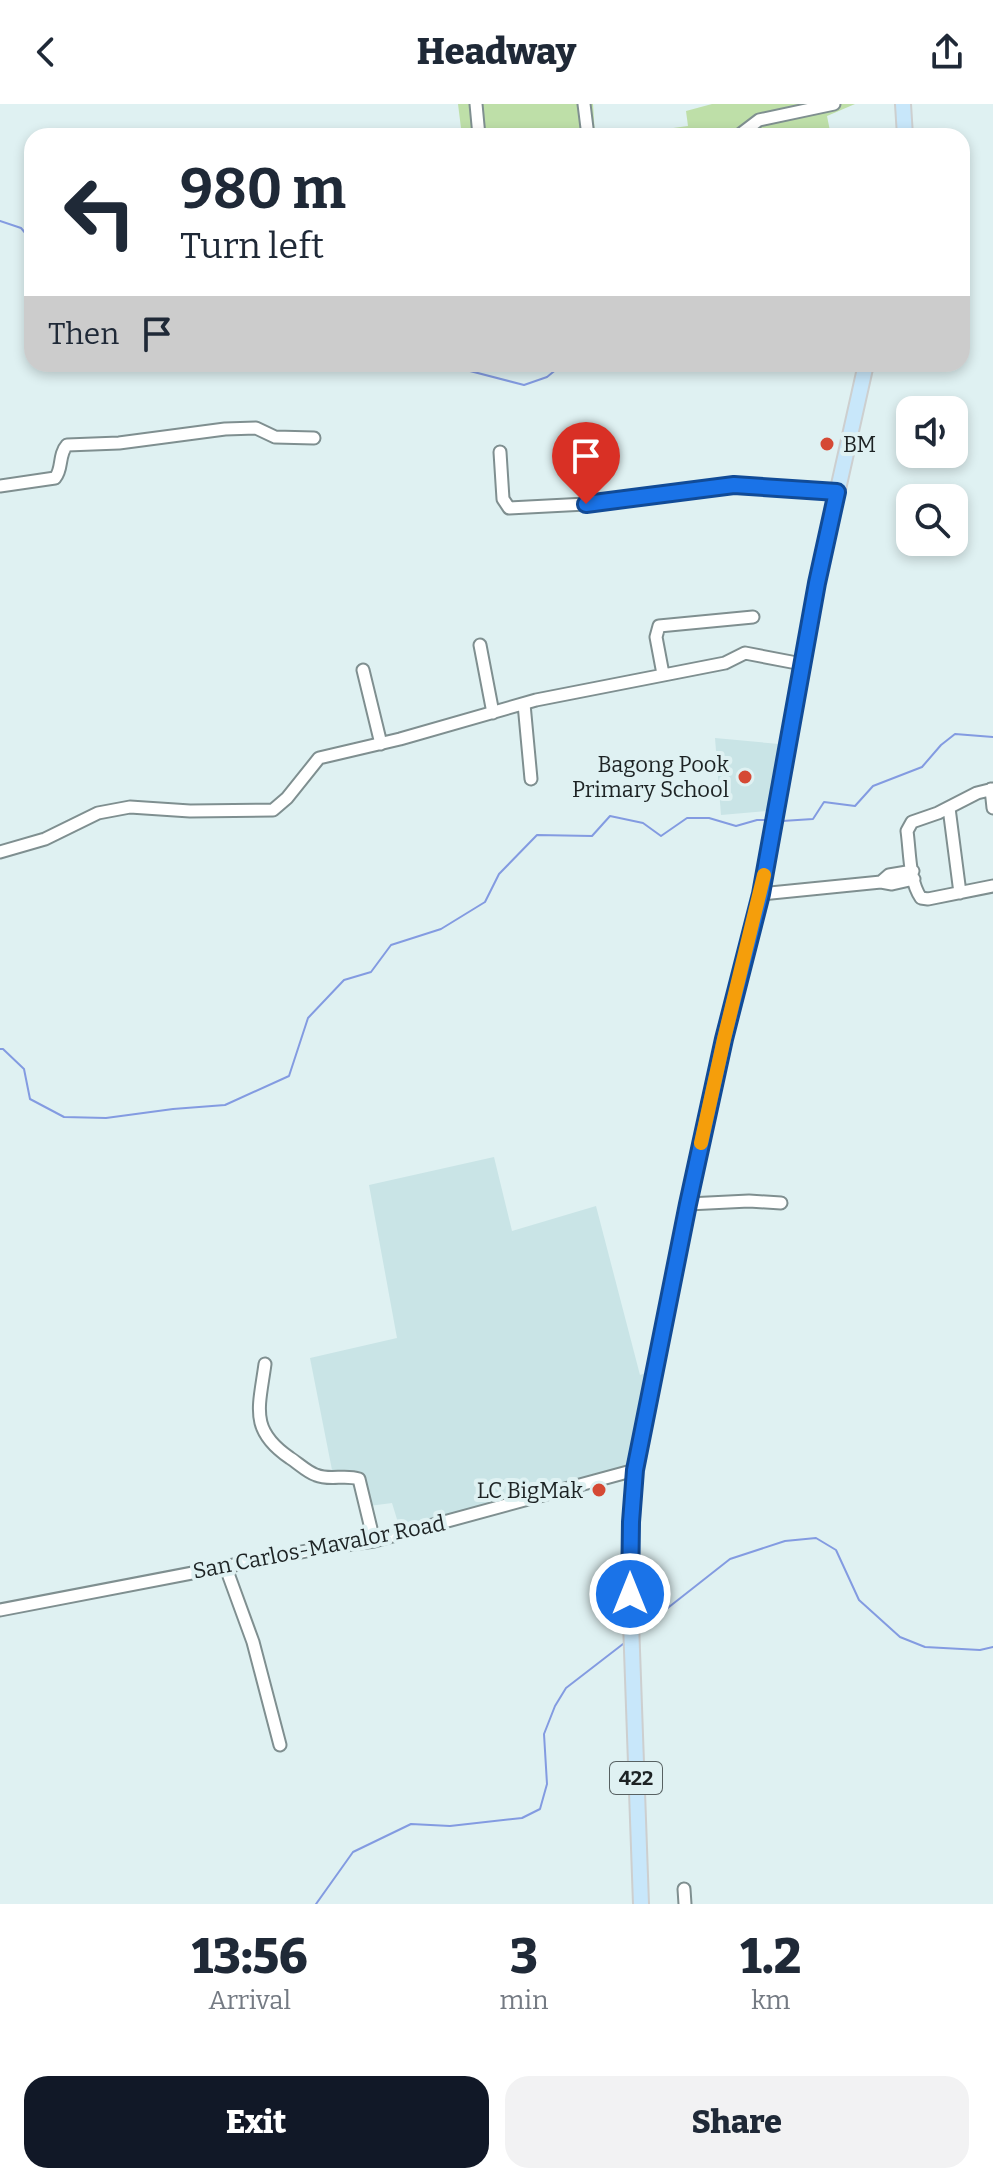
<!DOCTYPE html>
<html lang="en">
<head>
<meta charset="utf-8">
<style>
  body { margin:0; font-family:Bitter,serif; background:#f2f2f3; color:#1f2937; height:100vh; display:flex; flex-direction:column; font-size:30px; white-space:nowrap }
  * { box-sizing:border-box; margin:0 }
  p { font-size:26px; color:#747a83 }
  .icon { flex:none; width:44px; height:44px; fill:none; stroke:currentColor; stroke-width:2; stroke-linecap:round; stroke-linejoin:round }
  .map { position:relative; height:1800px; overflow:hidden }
  .panel { display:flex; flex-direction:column; background:#fff; flex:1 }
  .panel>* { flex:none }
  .hud { position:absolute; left:24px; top:24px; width:946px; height:244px; border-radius:24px; box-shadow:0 4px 12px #0003; background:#fff; color:#1f2937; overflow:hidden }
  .controls { position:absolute; left:896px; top:292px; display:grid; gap:16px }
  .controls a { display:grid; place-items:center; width:72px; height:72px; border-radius:16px; background:#fff; box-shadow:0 4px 12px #0003; font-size:40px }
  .pin { position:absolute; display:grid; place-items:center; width:68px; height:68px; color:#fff; margin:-82px -34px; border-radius:50% 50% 50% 0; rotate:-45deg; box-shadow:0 0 8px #0007 }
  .pin .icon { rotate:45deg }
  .me { position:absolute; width:88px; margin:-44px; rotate:0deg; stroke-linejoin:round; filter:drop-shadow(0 0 6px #0008) }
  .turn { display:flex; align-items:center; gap:28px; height:168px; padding:0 24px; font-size:36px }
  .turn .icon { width:104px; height:104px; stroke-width:2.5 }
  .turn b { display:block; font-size:56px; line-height:68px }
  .then { display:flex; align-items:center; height:76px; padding:0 24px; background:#0003; gap:16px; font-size:30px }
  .eta { display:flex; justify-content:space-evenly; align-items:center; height:136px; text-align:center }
  .eta b { font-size:48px; font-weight:800; line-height:56px }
  .button { display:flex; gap:16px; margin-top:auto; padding:16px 24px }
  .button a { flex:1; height:92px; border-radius:24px; background:#111827; color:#fff; font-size:32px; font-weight:800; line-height:92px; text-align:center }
  .button a+a { background:#f2f2f3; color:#1f2937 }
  header { display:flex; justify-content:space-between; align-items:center; height:104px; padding:0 24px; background:#fff; font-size:36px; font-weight:800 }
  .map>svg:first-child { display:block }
</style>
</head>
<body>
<header><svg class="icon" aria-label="back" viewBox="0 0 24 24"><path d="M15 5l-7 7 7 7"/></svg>Headway<svg class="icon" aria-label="share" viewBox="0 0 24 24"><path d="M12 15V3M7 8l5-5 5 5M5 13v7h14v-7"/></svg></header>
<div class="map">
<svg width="993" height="1800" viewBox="0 0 993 1800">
  <rect width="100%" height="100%" fill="#dff1f2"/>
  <path fill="#c9e4e6" d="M715 634 779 640 767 707 721 711Z
    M494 1053 512 1127 596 1102 640 1271 648 1268 638 1301 629 1365 400 1425 392 1399 369 1402 359 1367 332 1366 310 1254 397 1234 369 1081Z"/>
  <path fill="#bedfa8" d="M458 0H593L595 32H462Z
    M712 0H855L827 12 831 32H614L688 22 686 7Z"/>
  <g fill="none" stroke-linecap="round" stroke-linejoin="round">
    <path stroke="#839be1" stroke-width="2" d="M0 117 21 124 32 137
      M443 260 524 281 547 273 563 260
      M782 717 813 715 824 698 855 702 873 682 922 663 941 641 955 630 993 633
      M0 945H3L24 965 30 995 64 1013 106 1014 173 1005 225 1001 289 972 308 914 344 876 371 868 391 841 441 825 485 798 499 770 537 731 592 732 610 712 643 719 661 732 687 714H709L736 722 757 716H768
      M641 1525 730 1455 785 1437 816 1434 836 1446 859 1496 900 1533 925 1543 980 1546 993 1543
      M316 1800 353 1748 411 1720 450 1722 522 1714 540 1705 547 1680 544 1630 555 1602 566 1584 623 1540"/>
    <defs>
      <path id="minor" d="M476 0 479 32
        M584 0 588 32
        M738 32 759 16 834 0
        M500 348 503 395 509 404 586 400 734 381 837 388
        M0 382 55 374C63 365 58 351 67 341L119 339 225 325 256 324 275 333 314 334
        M480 541 493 609
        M363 566 381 640
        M663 570 656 533 659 522 753 513
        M524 600 531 675
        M991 685 993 704
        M993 685 977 689 938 709 912 718 907 727C910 748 909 777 921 794L928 795 993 782
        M949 704 960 789
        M0 748 45 735 98 709 130 703 190 707 273 706 287 694 319 654 400 635 536 596 725 559 745 549 802 560
        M881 778 889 771 913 767
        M761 790 881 778 892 780 914 775
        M688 1100 749 1097 781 1099
        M265 1260C259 1304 249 1326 290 1354 298 1359 307 1368 316 1371 330 1377 345 1370 359 1375L374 1437
        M226 1464 253 1538 280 1641
        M0 1506 317 1445 374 1437 635 1366
        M684 1785 685 1800"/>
      <path id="major" d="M903 0 905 32
        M641 1800 629 1462 635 1366 688 1100 724 935 761 790 817 479 866 260"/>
    </defs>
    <use href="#minor" stroke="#7f8f90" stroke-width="15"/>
    <use href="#major" stroke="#cdcfcf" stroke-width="18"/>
    <use href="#minor" stroke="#fff" stroke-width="11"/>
    <use href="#major" stroke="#c8e7fa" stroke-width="14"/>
  </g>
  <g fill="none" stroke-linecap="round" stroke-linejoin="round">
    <defs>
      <path id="route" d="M586 400 734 381 837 388 817 479 761 790 724 935 688 1100 635 1366 631 1418 630 1490"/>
    </defs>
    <use href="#route" stroke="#114b97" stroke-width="20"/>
    <use href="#route" stroke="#1a73e8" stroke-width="14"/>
    <path stroke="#f59e0b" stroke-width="14" d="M701 1039 724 935 764 771"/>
  </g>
  <g fill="#d54934" stroke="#dff1f2" stroke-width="3">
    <circle cx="827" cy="340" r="8"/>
    <circle cx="745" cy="673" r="8"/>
    <circle cx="599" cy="1386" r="8"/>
  </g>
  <g text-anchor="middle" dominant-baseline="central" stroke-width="8" stroke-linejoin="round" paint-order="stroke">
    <rect fill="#dff1f2" stroke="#576162" stroke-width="2" x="610" y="1658" width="52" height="32" rx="6"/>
    <g font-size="20" font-weight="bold" fill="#1d2324">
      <text x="636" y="1674">422</text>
    </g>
    <g font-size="22" fill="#1d2324" stroke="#dff1f2" text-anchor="end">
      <text x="843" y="340" text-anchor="start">BM</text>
      <text x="729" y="660">Bagong Pook<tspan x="729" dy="25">Primary School</tspan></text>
      <text x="583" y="1386">LC BigMak</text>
    </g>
    <g font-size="22" fill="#1d2324" stroke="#dff1f2">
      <text transform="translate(319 1443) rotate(-11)">San Carlos-Mavalor Road</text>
    </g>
  </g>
</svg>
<div class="controls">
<a><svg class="icon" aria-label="sound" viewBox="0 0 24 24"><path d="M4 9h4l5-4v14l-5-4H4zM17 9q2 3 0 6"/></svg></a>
<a><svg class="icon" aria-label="search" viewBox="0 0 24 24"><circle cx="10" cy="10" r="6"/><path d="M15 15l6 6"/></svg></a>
</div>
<div class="pin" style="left:586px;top:400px;background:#d93025"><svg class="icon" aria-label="arrive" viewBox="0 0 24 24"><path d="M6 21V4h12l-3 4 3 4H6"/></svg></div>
<svg class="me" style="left:630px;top:1490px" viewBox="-20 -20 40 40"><circle r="17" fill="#1a73e8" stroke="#fff" stroke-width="3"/><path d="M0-11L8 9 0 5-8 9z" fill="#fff"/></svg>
<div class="hud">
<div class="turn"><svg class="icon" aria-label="left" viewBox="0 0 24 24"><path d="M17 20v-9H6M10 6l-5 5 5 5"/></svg><div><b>980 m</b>Turn left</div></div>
<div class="then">Then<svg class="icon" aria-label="arrive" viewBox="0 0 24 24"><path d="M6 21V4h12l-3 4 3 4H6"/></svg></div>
</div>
</div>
<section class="panel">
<div class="eta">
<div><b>13:56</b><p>Arrival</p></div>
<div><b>3</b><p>min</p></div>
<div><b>1.2</b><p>km</p></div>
</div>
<div class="button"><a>Exit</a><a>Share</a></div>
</section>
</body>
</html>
